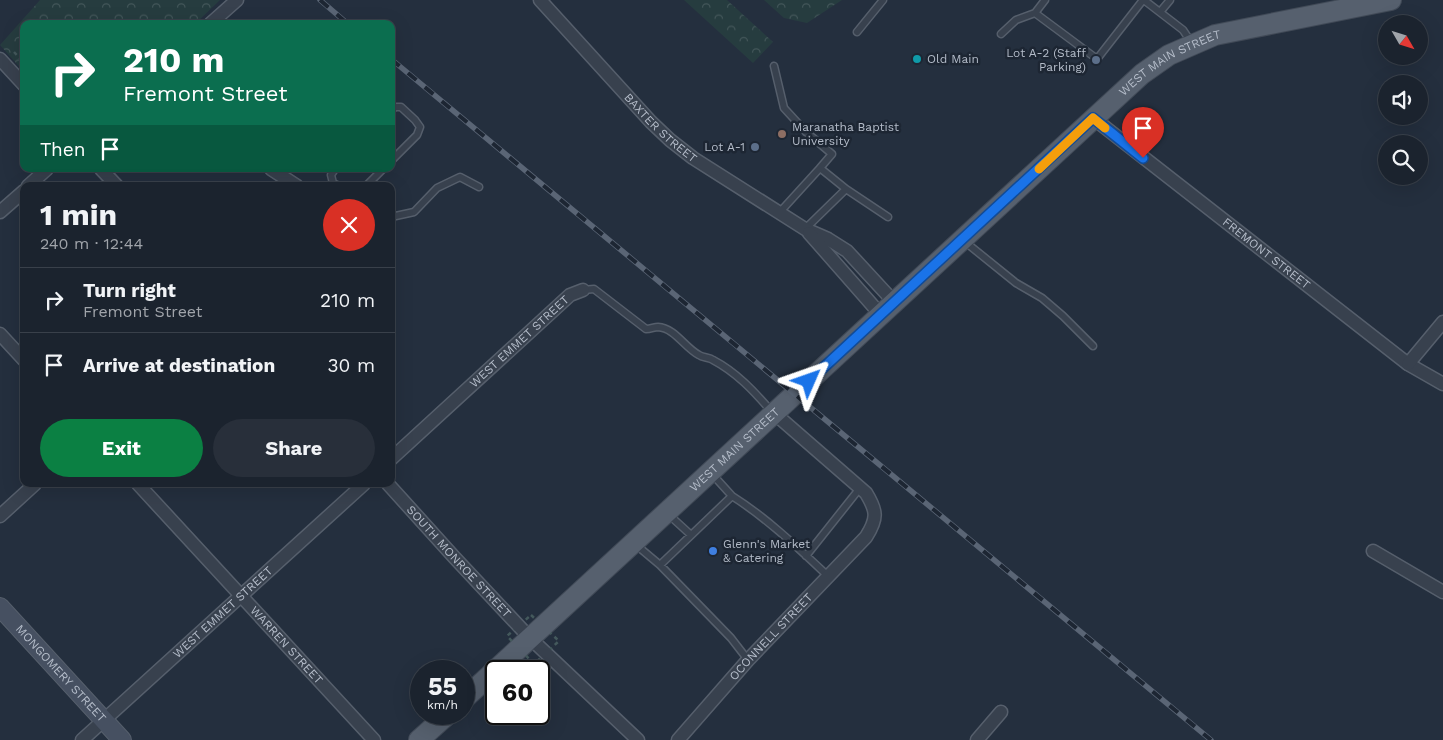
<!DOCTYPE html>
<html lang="en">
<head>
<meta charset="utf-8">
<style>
  body { margin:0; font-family:"Work Sans",sans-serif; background:#282f3a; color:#f1f3f6; height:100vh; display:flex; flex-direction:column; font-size:19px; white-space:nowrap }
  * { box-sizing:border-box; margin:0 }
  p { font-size:16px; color:#a0a4aa }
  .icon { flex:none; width:28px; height:28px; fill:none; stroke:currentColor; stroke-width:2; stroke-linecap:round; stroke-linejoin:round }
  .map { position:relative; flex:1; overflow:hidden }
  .panel { position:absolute; left:20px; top:182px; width:375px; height:305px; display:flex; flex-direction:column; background:#1b232e; border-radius:10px; box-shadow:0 5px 20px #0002,0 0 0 1px #39404a }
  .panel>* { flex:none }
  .hud { position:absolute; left:20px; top:20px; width:375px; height:152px; border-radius:10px; box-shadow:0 5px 20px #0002,0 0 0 1px #39404a; background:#0b6e4f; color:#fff; overflow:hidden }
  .needle { width:32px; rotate:129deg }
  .controls { position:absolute; left:1378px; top:15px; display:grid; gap:10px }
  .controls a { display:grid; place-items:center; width:50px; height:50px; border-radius:50%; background:#1b232e; box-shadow:0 5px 20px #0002,0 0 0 1px #39404a; font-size:25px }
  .speed { position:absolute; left:410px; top:660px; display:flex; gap:10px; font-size:25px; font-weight:700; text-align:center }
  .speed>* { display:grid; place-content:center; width:65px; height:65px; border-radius:50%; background:#1b232e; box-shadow:0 5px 20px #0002,0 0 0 1px #39404a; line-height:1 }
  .speed small { font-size:12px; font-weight:400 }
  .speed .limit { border:2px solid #111; border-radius:8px; background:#fff; color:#111 }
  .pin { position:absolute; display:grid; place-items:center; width:42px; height:42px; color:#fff; margin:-51px -21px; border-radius:50% 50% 50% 0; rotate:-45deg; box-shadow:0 0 5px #0007 }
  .pin .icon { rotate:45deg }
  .me { position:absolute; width:55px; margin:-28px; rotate:47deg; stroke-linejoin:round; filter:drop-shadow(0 0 4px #0008) }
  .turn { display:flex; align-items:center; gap:18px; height:105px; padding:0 20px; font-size:22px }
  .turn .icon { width:65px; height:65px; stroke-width:2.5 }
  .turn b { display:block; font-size:35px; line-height:42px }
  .then { display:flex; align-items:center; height:48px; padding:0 20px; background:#0003; gap:10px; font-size:19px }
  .round { display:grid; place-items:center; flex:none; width:52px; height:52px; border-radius:26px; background:#282f3a }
  .head { display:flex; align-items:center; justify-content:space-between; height:85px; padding:0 20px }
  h1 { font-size:30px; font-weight:700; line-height:38px }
  .action { display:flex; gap:10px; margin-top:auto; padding:10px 20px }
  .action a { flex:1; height:58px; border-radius:30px; background:#0b8043; color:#fff; font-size:20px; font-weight:700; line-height:58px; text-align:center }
  .action a+a { background:#282f3a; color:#f1f3f6 }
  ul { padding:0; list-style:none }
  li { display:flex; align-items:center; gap:15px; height:65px; padding:0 20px; border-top:1px solid #39404a }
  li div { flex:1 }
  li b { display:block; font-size:19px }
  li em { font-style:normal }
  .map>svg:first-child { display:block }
</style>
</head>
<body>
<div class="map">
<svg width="1443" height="740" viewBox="0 0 1443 740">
  <defs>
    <pattern id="park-crowns" width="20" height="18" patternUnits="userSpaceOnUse" patternTransform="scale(1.25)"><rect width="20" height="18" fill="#263c3f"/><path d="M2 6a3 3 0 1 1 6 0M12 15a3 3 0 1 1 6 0" fill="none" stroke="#435659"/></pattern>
  </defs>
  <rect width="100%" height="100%" fill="#242f3e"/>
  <path fill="url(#park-crowns)" d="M40 0H220L195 24H24V72L0 45Z
    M684 0H727L773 42 753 63Z
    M764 0H842L807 23 784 18Z"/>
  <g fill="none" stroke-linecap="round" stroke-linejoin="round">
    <defs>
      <path id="service" d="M1045 0 1035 13 1097 59 1143 0
        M1144 0 1183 30 1191 42
        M1160 12 1170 0
        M857 32 883 0
        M1001 34 1016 20 1035 13
        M774 66 784 108 806 132 832 154 820 168 846 189 888 217
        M391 109 396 107H401L415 120 420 127 417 135 391 161
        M335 169 331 175 333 183 339 186
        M366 186 383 169
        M779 213 820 168
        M391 217 414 212 437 188 460 177 479 187
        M805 229 846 189
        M964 241 1016 283 1042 298 1063 316 1093 346
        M583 290 594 289 646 329C651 329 654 327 658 327 675 328 685 348 699 355 703 358 709 357 713 360 736 372 754 391 771 411
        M732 496C767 518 798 548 828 576
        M668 514 691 535
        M635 544 660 565 732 496 713 475
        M806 556 860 488
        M660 565 731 638 748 660"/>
      <g id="minor">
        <path id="s1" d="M540 0 651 122 670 140 693 158 805 229 828 239 847 251 895 303"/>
        <path d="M210 24 237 0"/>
        <path d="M0 59 24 85"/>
        <path id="s2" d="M1093 118 1408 364 1443 384"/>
        <path d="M101 169 117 186"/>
        <path d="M271 169 297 186"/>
        <path d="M28 186 47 169"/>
        <path d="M0 212 24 191"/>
        <path d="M809 233 881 315"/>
        <path d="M0 334 24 360"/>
        <path d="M1408 364 1443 322"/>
        <path id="s3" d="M391 459 558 306 570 295 583 290"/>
        <path id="s4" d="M138 484 374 740"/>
        <path id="s5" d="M388 484 454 557 530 638 638 740"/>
        <path d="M0 516 35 484"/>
        <path d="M1373 551 1443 592"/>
        <path id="s6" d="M82 740 364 484"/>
        <path id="s7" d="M678 740 748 660 866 537C878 518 877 511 866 493L774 413"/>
        <path d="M977 740 1001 712"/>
      </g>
      <g id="secondary">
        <path id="s8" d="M0 607 122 740"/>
      </g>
      <g id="primary">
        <path id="s9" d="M464 699 1142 74 1169 55 1215 35 1391 0"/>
        <path d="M419 740 448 714"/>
      </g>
    </defs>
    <use href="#service" stroke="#565f6c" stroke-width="9"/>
    <use href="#minor" stroke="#565f6c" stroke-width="15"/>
    <use href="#secondary" stroke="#565f6c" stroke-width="20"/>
    <use href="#primary" stroke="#414a57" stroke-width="22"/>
    <path stroke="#44595c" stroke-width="2.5" stroke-dasharray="4 4" stroke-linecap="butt" d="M14 52 24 63
      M531 615 559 641 534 664 507 636Z"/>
    <use href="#service" stroke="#38414e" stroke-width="6"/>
    <use href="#minor" stroke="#38414e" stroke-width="12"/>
    <use href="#secondary" stroke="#465061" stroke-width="18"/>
    <use href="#primary" stroke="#56606e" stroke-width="20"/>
    <defs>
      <path id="rail" d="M320 0 348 24
        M391 59 1211 740"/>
    </defs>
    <use href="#rail" stroke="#5a6575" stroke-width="5.5"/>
    <use href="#rail" stroke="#1d2633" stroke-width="4" stroke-dasharray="11" stroke-linecap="butt"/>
  </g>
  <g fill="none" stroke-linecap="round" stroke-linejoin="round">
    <defs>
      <path id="route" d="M809 381 1093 118 1143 158"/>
    </defs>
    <use href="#route" stroke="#114b97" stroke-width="12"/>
    <use href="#route" stroke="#1a73e8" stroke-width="9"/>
    <path stroke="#f59e0b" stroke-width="9" d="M1039 169 1093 118 1105 128"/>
  </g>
  <circle fill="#0f9aa8" stroke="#1d2633" stroke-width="2" cx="917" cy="59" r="5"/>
  <g fill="#5c6f8a" stroke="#1d2633" stroke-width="2">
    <circle cx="1096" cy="60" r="5"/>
    <circle cx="755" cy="147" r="5"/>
  </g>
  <circle fill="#8d6e63" stroke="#1d2633" stroke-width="2" cx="782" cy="134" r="5"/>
  <circle fill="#3f7fe0" stroke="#1d2633" stroke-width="2" cx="713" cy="551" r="5"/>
  <g text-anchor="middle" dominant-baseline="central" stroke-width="5" stroke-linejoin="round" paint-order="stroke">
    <g font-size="12" fill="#b4bcc9" stroke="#1d2633" text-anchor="start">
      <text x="1086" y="53" text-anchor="end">Lot A-2 (Staff<tspan x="1086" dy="14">Parking)</tspan></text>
      <text x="927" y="59">Old Main</text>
      <text x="792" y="127">Maranatha Baptist<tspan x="792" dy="14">University</tspan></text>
      <text x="745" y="147" text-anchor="end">Lot A-1</text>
      <text x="723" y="544">Glenn's Market<tspan x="723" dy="14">&amp; Catering</tspan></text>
    </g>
    <g font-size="12" fill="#b4bcc9" stroke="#1d2633">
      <text stroke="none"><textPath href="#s9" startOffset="952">WEST MAIN STREET</textPath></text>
      <text stroke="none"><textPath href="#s1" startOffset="176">BAXTER STREET</textPath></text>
      <text stroke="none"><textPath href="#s2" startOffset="220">FREMONT STREET</textPath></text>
      <text stroke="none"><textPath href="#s3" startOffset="174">WEST EMMET STREET</textPath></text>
      <text stroke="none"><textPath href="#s9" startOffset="368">WEST MAIN STREET</textPath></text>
      <text stroke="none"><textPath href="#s5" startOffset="105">SOUTH MONROE STREET</textPath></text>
      <text stroke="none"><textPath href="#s6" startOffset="190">WEST EMMET STREET</textPath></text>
      <text stroke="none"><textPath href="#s7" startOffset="139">OCONNELL STREET</textPath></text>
      <text stroke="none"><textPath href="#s4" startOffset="219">WARREN STREET</textPath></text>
      <text stroke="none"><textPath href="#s8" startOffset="90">MONGOMERY STREET</textPath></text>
    </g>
  </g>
</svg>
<div class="controls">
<a><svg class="needle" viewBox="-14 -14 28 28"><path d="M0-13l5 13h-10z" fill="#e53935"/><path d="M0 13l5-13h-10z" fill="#a0a4aa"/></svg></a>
<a><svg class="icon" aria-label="sound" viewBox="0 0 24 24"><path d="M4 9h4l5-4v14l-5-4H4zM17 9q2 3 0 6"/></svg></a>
<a><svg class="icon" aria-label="search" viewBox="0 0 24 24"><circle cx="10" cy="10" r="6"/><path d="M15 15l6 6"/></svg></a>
</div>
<div class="speed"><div>55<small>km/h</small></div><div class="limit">60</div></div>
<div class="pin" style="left:1143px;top:158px;background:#d93025"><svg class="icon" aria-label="arrive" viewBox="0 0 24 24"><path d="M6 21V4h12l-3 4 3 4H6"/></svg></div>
<svg class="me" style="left:809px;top:381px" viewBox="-20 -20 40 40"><path d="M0-17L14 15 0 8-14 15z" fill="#1a73e8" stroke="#fff" stroke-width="4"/></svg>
<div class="hud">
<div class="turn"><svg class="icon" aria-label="right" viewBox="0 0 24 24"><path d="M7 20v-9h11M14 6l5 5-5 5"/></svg><div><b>210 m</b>Fremont Street</div></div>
<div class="then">Then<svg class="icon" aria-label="arrive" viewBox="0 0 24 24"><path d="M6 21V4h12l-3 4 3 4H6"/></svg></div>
</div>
<section class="panel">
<div class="head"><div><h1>1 min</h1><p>240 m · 12:44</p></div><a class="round" style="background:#d93025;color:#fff"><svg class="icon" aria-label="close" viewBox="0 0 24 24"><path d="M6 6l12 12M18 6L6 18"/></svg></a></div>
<ul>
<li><svg class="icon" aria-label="right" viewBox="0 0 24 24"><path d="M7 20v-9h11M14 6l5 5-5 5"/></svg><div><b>Turn right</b><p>Fremont Street</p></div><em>210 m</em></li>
<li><svg class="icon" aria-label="arrive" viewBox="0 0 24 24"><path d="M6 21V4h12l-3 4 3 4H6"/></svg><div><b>Arrive at destination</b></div><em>30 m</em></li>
</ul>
<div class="action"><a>Exit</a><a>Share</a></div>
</section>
</div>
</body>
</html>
